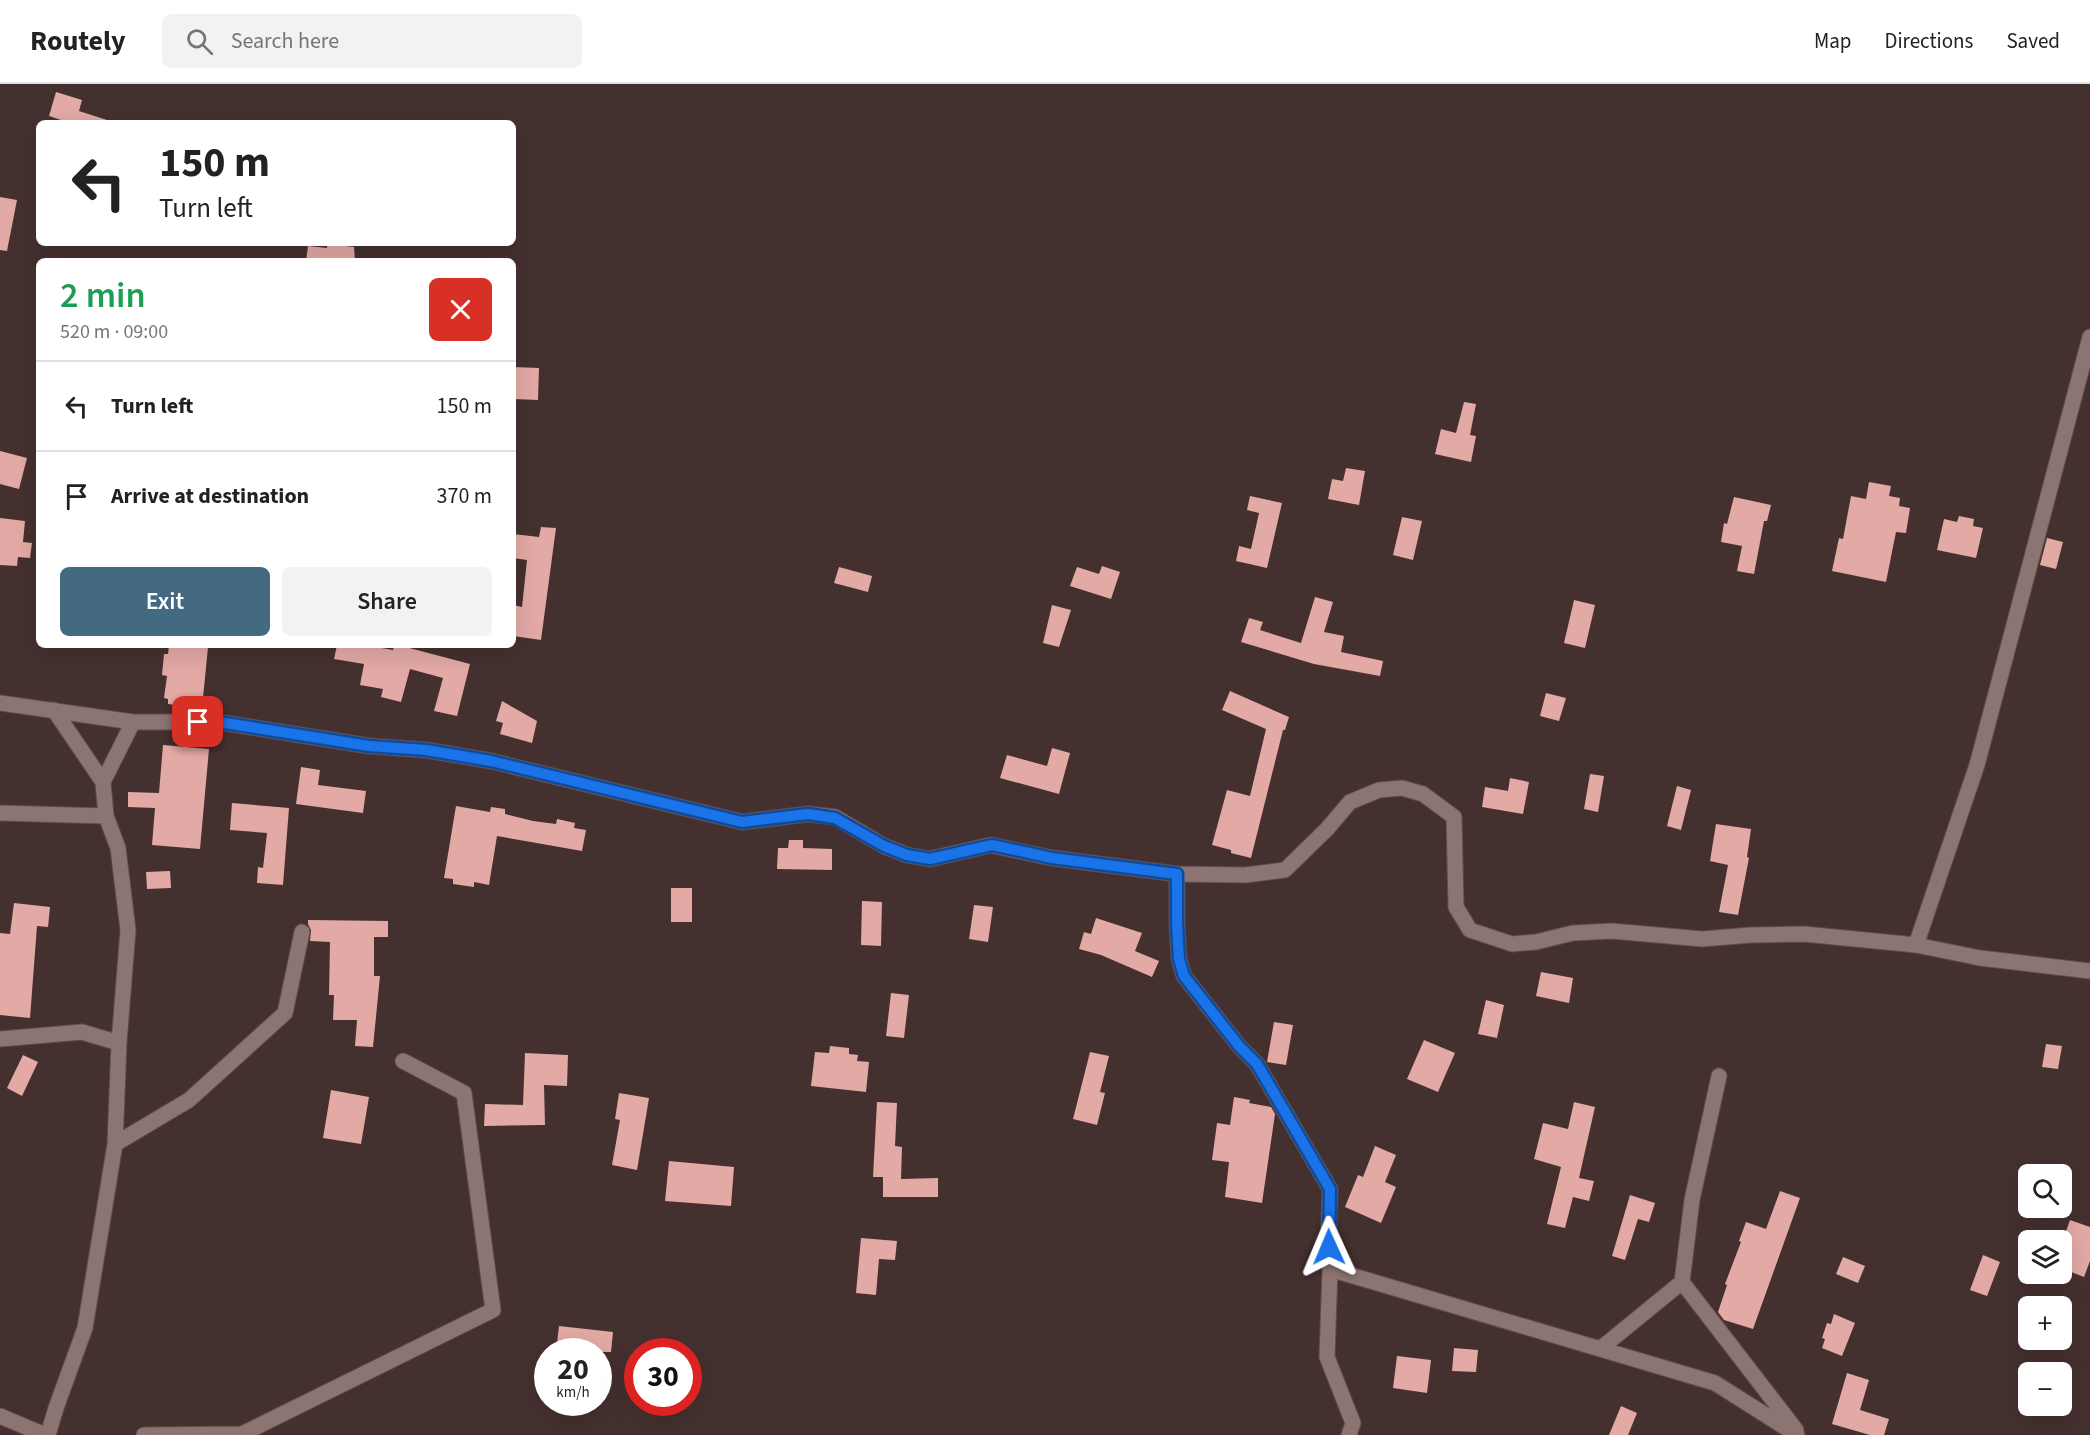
<!DOCTYPE html>
<html lang="en">
<head>
<meta charset="utf-8">
<style>
  body { margin:0; font-family:"Source Sans 3",sans-serif; background:#f2f2f2; color:#222; height:100vh; display:flex; flex-direction:column; font-size:22px; white-space:nowrap }
  * { box-sizing:border-box; margin:0 }
  p { font-size:20px; color:#767676 }
  .icon { flex:none; width:33px; height:33px; fill:none; stroke:currentColor; stroke-width:2; stroke-linecap:round; stroke-linejoin:round }
  .map { position:relative; flex:1; overflow:hidden }
  .sheet { position:absolute; left:36px; top:174px; width:480px; height:390px; display:flex; flex-direction:column; background:#fff; border-radius:9px; box-shadow:0 6px 24px #0002 }
  .sheet>* { flex:none }
  .guide { position:absolute; left:36px; top:36px; width:480px; height:126px; border-radius:9px; box-shadow:0 6px 24px #0002; background:#fff; color:#222; overflow:hidden }
  .controls { position:absolute; left:2018px; top:1080px; display:grid; gap:12px }
  .controls a { display:grid; place-items:center; width:54px; height:54px; border-radius:9px; background:#fff; box-shadow:0 6px 24px #0002; font-size:30px }
  .speed { position:absolute; left:534px; top:1254px; display:flex; gap:12px; font-size:30px; font-weight:700; text-align:center }
  .speed>* { display:grid; place-content:center; width:78px; height:78px; border-radius:50%; background:#fff; box-shadow:0 6px 24px #0002; line-height:1 }
  .speed small { font-size:15px; font-weight:400 }
  .speed .limit { border:9px solid #d22; background:#fff; color:#111 }
  .pin { position:absolute; display:grid; place-items:center; width:51px; height:51px; color:#fff; margin:-26px; border-radius:12px; box-shadow:0 3px 9px #0006 }
  .me { position:absolute; width:66px; margin:-33px; rotate:359deg; stroke-linejoin:round; filter:drop-shadow(0 0 4px #0008) }
  .turn { display:flex; align-items:center; gap:21px; height:126px; padding:0 24px; font-size:27px }
  .turn .icon { width:78px; height:78px; stroke-width:2.5 }
  .turn b { display:block; font-size:42px; line-height:51px }
  .round { display:grid; place-items:center; flex:none; width:63px; height:63px; border-radius:9px; background:#f2f2f2 }
  .overview { display:flex; align-items:center; justify-content:space-between; height:102px; padding:0 24px }
  h1 { font-size:36px; font-weight:600; line-height:45px; color:#1e9e55 }
  .cta { display:flex; gap:12px; margin-top:auto; padding:12px 24px }
  .cta a { flex:1; height:69px; border-radius:9px; background:#436a80; color:#fff; font-size:24px; font-weight:600; line-height:69px; text-align:center }
  .cta a+a { background:#f2f2f2; color:#222 }
  ul { padding:0; list-style:none }
  li { display:flex; align-items:center; gap:18px; height:90px; padding:0 24px; border-top:2px solid #e0e0e0 }
  li div { flex:1 }
  li b { display:block; font-size:22px }
  li em { font-style:normal }
  header { display:flex; align-items:center; gap:36px; box-sizing:border-box; height:84px; padding:0 30px; background:#fff; border-bottom:2px solid #e0e0e0 }
  header strong { font-size:28px }
  nav { display:flex; gap:33px; margin-inline-start:auto; font-size:21px }
  .search { width:420px; height:54px; background:#f2f2f2; display:flex; align-items:center; gap:15px; box-sizing:border-box; padding:0 21px; border-radius:9px; color:#767676; font-size:22px }
  .map>svg:first-child { display:block }
</style>
</head>
<body>
<header>
<strong>Routely</strong>
<div class="search"><svg class="icon" aria-label="search" viewBox="0 0 24 24"><circle cx="10" cy="10" r="6"/><path d="M15 15l6 6"/></svg>Search here</div>
<nav><a>Map</a><a>Directions</a><a>Saved</a></nav>
</header>
<div class="map">
<svg width="2090" height="1351" viewBox="0 0 2090 1351">
  <rect width="100%" height="100%" fill="#44302f"/>
  <path fill="#e3a9a5" d="M56 8 82 16 79 27 107 36 106 39H70L49 32Z
    M0 113 17 116 7 167 0 166Z
    M327 160 354 163 355 177H306L308 162 327 164Z
    M513 283 539 284 538 316 513 315Z
    M1464 318 1476 320 1470 351 1476 352 1471 378 1435 370 1441 345 1456 349Z
    M0 367 27 374 19 405 0 400Z
    M1346 384 1365 387 1359 421 1328 415 1332 395 1343 397Z
    M1869 398 1891 402 1889 412 1900 414 1899 422 1910 424 1906 449 1896 448 1886 498 1832 487 1839 454 1843 455 1851 412 1866 415Z
    M1250 412 1282 419 1267 484 1236 477 1239 462 1251 465 1259 429 1247 426Z
    M1734 413 1771 421 1767 437H1764L1754 490 1737 487 1742 462 1721 458 1724 439 1727 440Z
    M1959 432 1974 435 1973 442 1983 444 1976 474 1937 466 1944 435 1957 438Z
    M1402 433 1422 437 1413 476 1393 471Z
    M0 434 25 437 23 458 32 459 30 474 18 473 17 482 0 481Z
    M541 443 556 444 541 556 513 552V521L522 523 527 476 513 474V450L539 453Z
    M2047 454 2063 458 2056 485 2040 481Z
    M1102 482 1120 488 1111 515 1070 502 1077 483 1099 490Z
    M839 483 872 492 868 508 834 499Z
    M1315 513 1333 518 1324 548 1344 552 1341 568 1383 577 1380 592 1314 580 1241 558 1249 534 1263 538 1260 546 1301 559Z
    M1574 516 1595 521 1585 564 1564 559Z
    M1052 521 1071 526 1059 563 1043 559Z
    M169 561 208 563 202 624 168 620V615L164 614 167 592 162 591 164 570H168Z
    M337 561H365L393 566 394 561H398L470 580 457 632 434 627 443 594 410 585 401 618 381 613 383 605 360 601 364 580 334 575Z
    M1230 607 1289 633 1285 646H1283L1251 774 1231 769V766L1212 761 1227 706 1250 712 1266 645 1222 626Z
    M1546 609 1566 614 1559 637 1540 632Z
    M502 617 537 637 532 659 500 650 503 639 496 637Z
    M163 661 209 665 200 765 152 761 155 724 128 723V708L159 709Z
    M1052 664 1070 669 1059 710 1000 694 1007 671 1047 682Z
    M301 683 320 686 318 701 366 707 363 729 296 720Z
    M1590 690 1604 692 1598 728 1584 725Z
    M1510 694 1529 698 1523 730 1482 723 1485 703 1508 707Z
    M1677 702 1691 706 1681 746 1667 742Z
    M232 719 289 724 283 801 257 799 258 783 263 784 267 749 230 746Z
    M456 722 490 728 491 723 505 725V730L533 737 556 740 557 735 575 739 574 744 586 746 582 767 497 752 489 801 474 798V803L453 800V795L444 794Z
    M1716 740 1751 745 1747 773 1749 774 1738 831 1719 828 1728 781 1710 777Z
    M789 756H803V764L832 765V786L777 785 778 764H788Z
    M170 787 171 804 147 805 146 788Z
    M671 804H692V838H671Z
    M862 817 882 818 881 862 861 861Z
    M14 819 50 823 48 843 37 842 30 934 0 931V849L10 850Z
    M974 821 993 823 988 858 969 855Z
    M1096 834 1142 849 1135 867 1159 877 1152 893 1101 871 1079 865 1084 848 1091 850Z
    M308 836 388 837V853H374V892H380L373 963 355 962 357 936H333L334 911H329L330 858 310 857 311 846 308 840Z
    M1541 888 1573 894 1569 919 1536 912Z
    M891 909 909 911 904 954 886 952Z
    M1486 916 1504 921 1497 954 1478 950Z
    M1274 938 1293 941 1286 981 1267 978Z
    M1424 956 1455 969 1438 1008 1407 995Z
    M2046 960 2062 962 2058 985 2042 983Z
    M830 962 849 964V970L858 971 857 977 869 978 866 1008 811 1002 815 968 829 969Z
    M1090 968 1109 972 1100 1008 1105 1009 1097 1041 1073 1035Z
    M525 969 568 971 567 1002 544 1001 545 1041 484 1042 485 1020 523 1021Z
    M23 971 38 978 22 1012 7 1004Z
    M331 1006 369 1013 361 1060 323 1054Z
    M619 1009 649 1014 637 1086 612 1081 620 1036 615 1035Z
    M1234 1013 1250 1016 1249 1019 1271 1023 1275 1030 1262 1119 1225 1113 1229 1078 1212 1076 1217 1039 1230 1041Z
    M877 1018 897 1019 895 1062 902 1063 901 1095 938 1094V1113H883V1093H873Z
    M1574 1018 1595 1023 1579 1094 1594 1097 1589 1117 1573 1113 1565 1144 1547 1140 1561 1083 1534 1075 1543 1039 1568 1045Z
    M1375 1062 1396 1071 1385 1098 1396 1103 1381 1139 1345 1123 1358 1091 1363 1093Z
    M669 1077 734 1083 731 1122 665 1117Z
    M1780 1107 1800 1114 1753 1245 1724 1236 1718 1228 1727 1201 1725 1200 1741 1158 1739 1157 1746 1138 1766 1145Z
    M1630 1111 1655 1119 1649 1138 1638 1135 1625 1176 1612 1172Z
    M2070 1136 2090 1143V1177L2084 1193 2061 1184V1162Z
    M861 1154 897 1157 895 1176 879 1175 876 1211 856 1209Z
    M1983 1171 2000 1178 1987 1212 1970 1206Z
    M1843 1173 1865 1182 1858 1199 1836 1190Z
    M1834 1230 1855 1239 1842 1272 1822 1264 1825 1255 1822 1254 1827 1239 1831 1240Z
    M559 1242 613 1248 611 1268H556Z
    M1454 1264 1478 1266 1476 1288 1452 1287Z
    M1397 1272 1431 1276 1427 1309 1393 1304Z
    M1847 1289 1869 1296 1860 1326 1889 1335 1884 1351H1870L1832 1340Z
    M1621 1322 1637 1329 1628 1351H1609Z"/>
  <g fill="none" stroke-linecap="round" stroke-linejoin="round">
    <defs>
      <path id="minor" d="M0 619 133 638H219L369 662 426 666 491 677 742 738 808 730 835 733 884 762 907 771 930 775 991 761 1052 774 1177 790 1245 791 1285 786 1327 745 1350 718 1379 706 1402 704 1423 710 1454 733 1456 823 1470 846 1512 860 1536 858 1573 849 1612 847 1702 855 1751 851 1804 850 1916 861 1980 874 2090 887
        M103 698 133 638
        M0 729 106 732
        M1177 790V841L1179 875 1184 892 1239 962 1257 980 1330 1105 1329 1141 1330 1185 1327 1273 1353 1339 1349 1351
        M1916 861 1977 681 2090 253
        M0 955 82 948 119 959
        M115 1060 189 1016 285 929 302 848
        M1330 1185 1715 1299 1797 1351
        M1682 1198 1796 1346
        M1600 1265 1682 1198 1692 1116 1719 992
        M0 1332 45 1351
        M48 1351 56 1324 85 1244 115 1060 119 959 128 846 118 764 106 732 103 698 54 626
        M144 1351 242 1350 493 1226 464 1009 403 977"/>
    </defs>
    <use href="#minor" stroke="#604d4c" stroke-width="17"/>
    <use href="#minor" stroke="#8c7472" stroke-width="15"/>
  </g>
  <g fill="none" stroke-linecap="round" stroke-linejoin="round">
    <defs>
      <path id="route" d="M198 638H219L369 662 426 666 491 677 742 738 808 730 835 734 884 762 907 771 930 775 992 761 1052 774 1177 790V841L1179 875 1184 892 1239 962 1257 980 1330 1105 1329 1163"/>
    </defs>
    <use href="#route" stroke="#114b97" stroke-width="15"/>
    <use href="#route" stroke="#1a73e8" stroke-width="10"/>
  </g>
</svg>
<div class="controls">
<a><svg class="icon" aria-label="search" viewBox="0 0 24 24"><circle cx="10" cy="10" r="6"/><path d="M15 15l6 6"/></svg></a>
<a><svg class="icon" aria-label="layers" viewBox="0 0 24 24"><path d="M12 4l9 5-9 5-9-5zM3 14l9 5 9-5"/></svg></a>
<a>+</a>
<a>−</a>
</div>
<div class="speed"><div>20<small>km/h</small></div><div class="limit">30</div></div>
<div class="pin" style="left:198px;top:638px;background:#d93025"><svg class="icon" aria-label="arrive" viewBox="0 0 24 24"><path d="M6 21V4h12l-3 4 3 4H6"/></svg></div>
<svg class="me" style="left:1329px;top:1163px" viewBox="-20 -20 40 40"><path d="M0-17L14 15 0 8-14 15z" fill="#1a73e8" stroke="#fff" stroke-width="4"/></svg>
<div class="guide">
<div class="turn"><svg class="icon" aria-label="left" viewBox="0 0 24 24"><path d="M17 20v-9H6M10 6l-5 5 5 5"/></svg><div><b>150 m</b>Turn left</div></div>
</div>
<section class="sheet">
<div class="overview"><div><h1>2 min</h1><p>520 m · 09:00</p></div><a class="round" style="background:#d93025;color:#fff"><svg class="icon" aria-label="close" viewBox="0 0 24 24"><path d="M6 6l12 12M18 6L6 18"/></svg></a></div>
<ul>
<li><svg class="icon" aria-label="left" viewBox="0 0 24 24"><path d="M17 20v-9H6M10 6l-5 5 5 5"/></svg><div><b>Turn left</b></div><em>150 m</em></li>
<li><svg class="icon" aria-label="arrive" viewBox="0 0 24 24"><path d="M6 21V4h12l-3 4 3 4H6"/></svg><div><b>Arrive at destination</b></div><em>370 m</em></li>
</ul>
<div class="cta"><a>Exit</a><a>Share</a></div>
</section>
</div>
</body>
</html>
